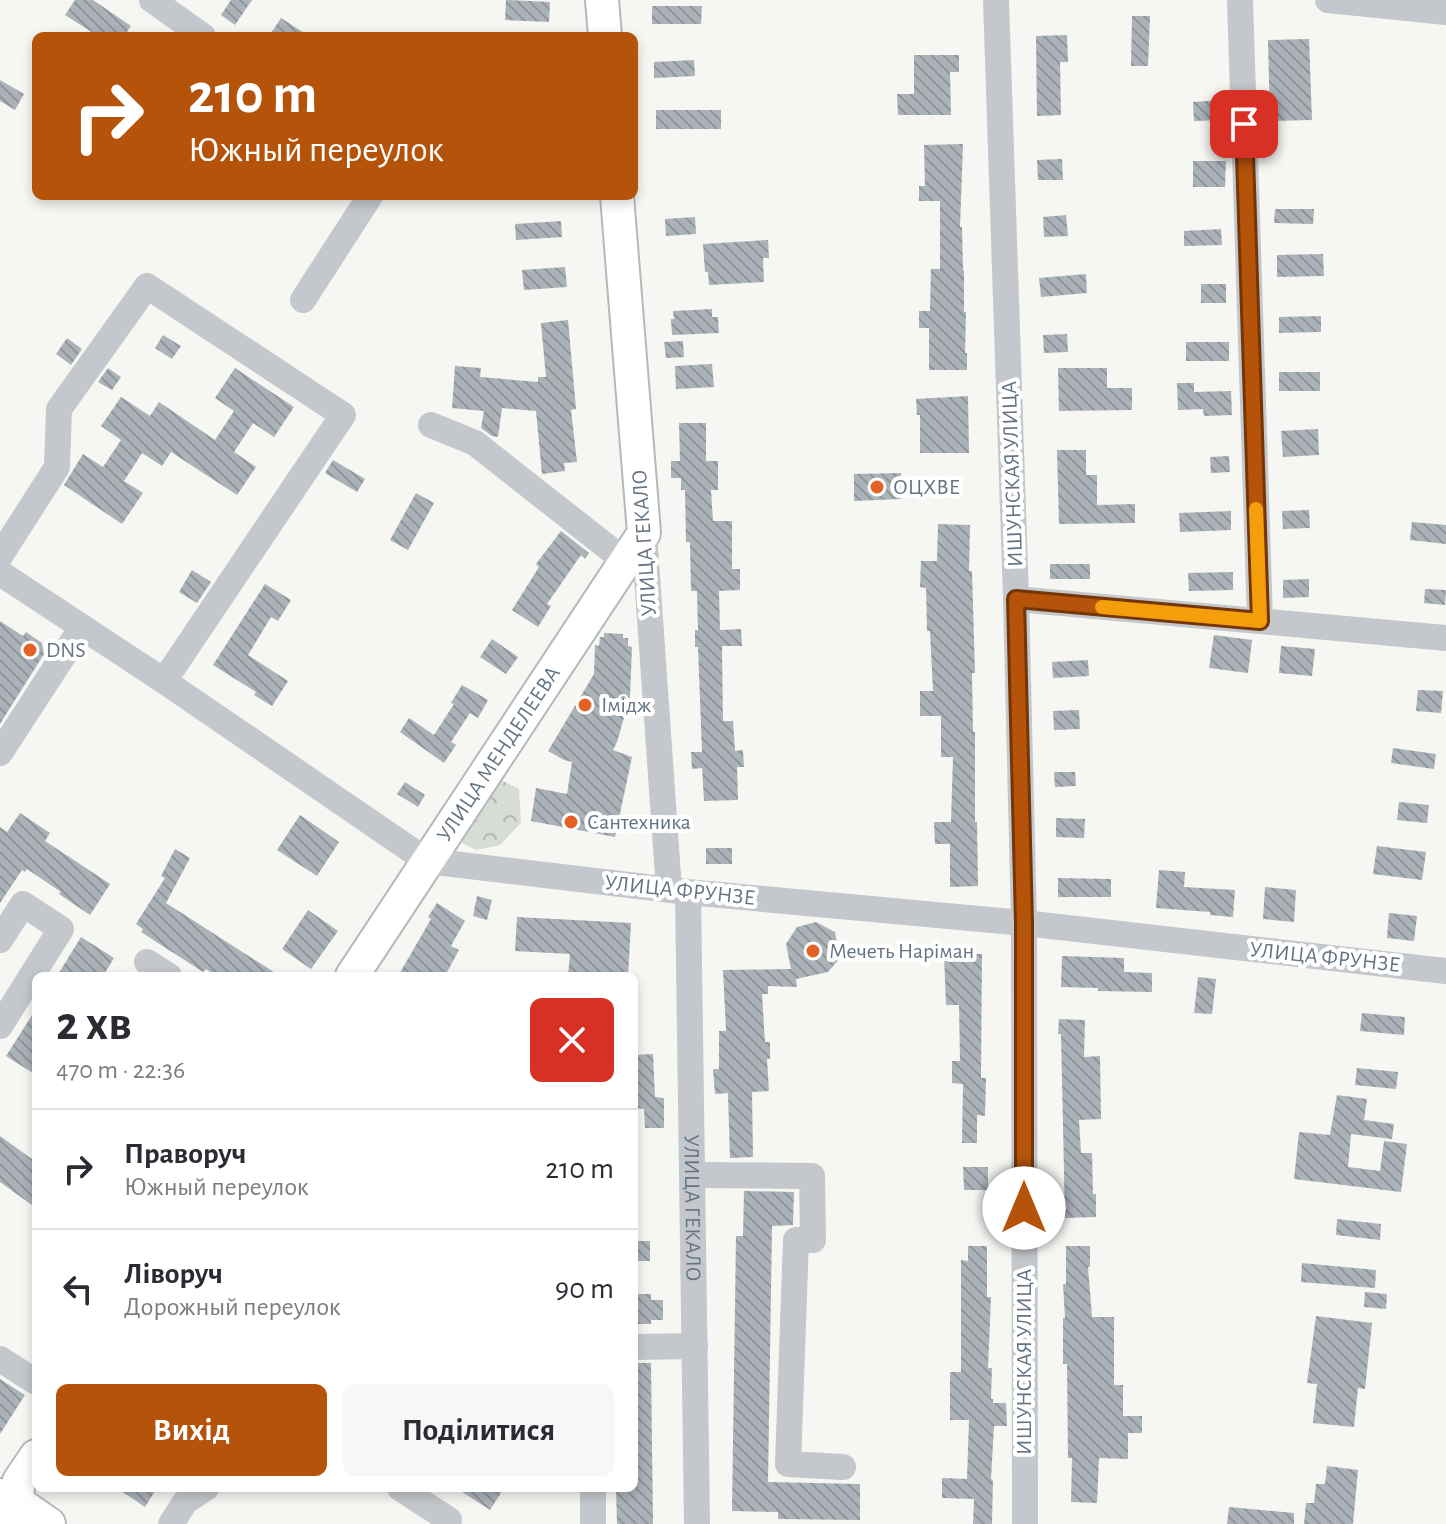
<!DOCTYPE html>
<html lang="uk">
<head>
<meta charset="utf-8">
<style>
  body { margin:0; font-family:"Alegreya Sans",sans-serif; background:#f7f7f7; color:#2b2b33; height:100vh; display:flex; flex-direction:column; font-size:30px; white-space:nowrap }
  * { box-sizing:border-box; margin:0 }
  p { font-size:26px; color:#7c7c81 }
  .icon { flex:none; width:44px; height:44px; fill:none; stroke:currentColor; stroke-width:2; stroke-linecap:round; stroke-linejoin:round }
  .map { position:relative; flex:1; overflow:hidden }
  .side { position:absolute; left:32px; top:972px; width:606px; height:520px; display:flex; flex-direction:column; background:#fff; border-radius:12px; box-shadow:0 4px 12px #0003 }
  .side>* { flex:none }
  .top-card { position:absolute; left:32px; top:32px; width:606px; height:168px; border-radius:12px; box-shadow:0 4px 12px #0003; background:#b45309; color:#fff; overflow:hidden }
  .pin { position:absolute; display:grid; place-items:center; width:68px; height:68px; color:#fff; margin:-34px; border-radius:16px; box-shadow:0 4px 12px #0006 }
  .me { position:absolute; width:88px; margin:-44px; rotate:0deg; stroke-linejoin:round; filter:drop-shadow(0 0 6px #0008) }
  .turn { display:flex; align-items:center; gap:28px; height:168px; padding:0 24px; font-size:36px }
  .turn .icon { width:104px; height:104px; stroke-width:2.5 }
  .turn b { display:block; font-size:56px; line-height:68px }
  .round { display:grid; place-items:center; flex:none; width:84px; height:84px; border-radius:12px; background:#f7f7f7 }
  .head { display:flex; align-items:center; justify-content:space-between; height:136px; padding:0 24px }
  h1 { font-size:48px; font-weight:600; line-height:60px }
  .cta { display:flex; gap:16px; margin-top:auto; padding:16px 24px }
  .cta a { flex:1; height:92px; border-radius:12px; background:#b45309; color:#fff; font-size:32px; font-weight:600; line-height:92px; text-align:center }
  .cta a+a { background:#f7f7f7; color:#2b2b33 }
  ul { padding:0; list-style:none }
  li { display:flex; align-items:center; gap:24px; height:120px; padding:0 24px; border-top:2px solid #e1e1e2 }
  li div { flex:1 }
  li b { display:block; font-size:30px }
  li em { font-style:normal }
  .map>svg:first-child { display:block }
</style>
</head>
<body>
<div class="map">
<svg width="1446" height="1524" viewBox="0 0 1446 1524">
  <defs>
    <pattern id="forest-crowns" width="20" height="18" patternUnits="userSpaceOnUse" patternTransform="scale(2)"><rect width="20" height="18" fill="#d7ddd4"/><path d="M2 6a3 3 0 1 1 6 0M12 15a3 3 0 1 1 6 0" fill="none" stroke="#b2b8b2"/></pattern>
    <pattern id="building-back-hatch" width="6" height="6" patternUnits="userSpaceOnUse" patternTransform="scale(2)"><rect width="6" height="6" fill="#abb2b8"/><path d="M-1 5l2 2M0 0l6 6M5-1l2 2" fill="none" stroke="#8f959b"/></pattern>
  </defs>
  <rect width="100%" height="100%" fill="#f6f6f3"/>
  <path fill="url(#forest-crowns)" d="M499 779 519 789 521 823 500 845 476 850 458 841Z"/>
  <path fill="url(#building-back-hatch)" d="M75 0H93L131 26 124 36H98L65 15Z
    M231 0H252L235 25 221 15Z
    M506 0 550 2 549 22 505 20Z
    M652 6H702L701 24H652Z
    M1132 16H1150L1148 66H1131Z
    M281 18 309 36H269Z
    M1067 35 1068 62H1060L1061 115 1037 116 1036 36Z
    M1309 39 1312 120 1270 121 1268 40Z
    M914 55H959V72H950L951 115H898L897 94H914Z
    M694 60 695 76 654 78V62Z
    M0 80 24 94 15 110 0 101Z
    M1222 100 1223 120 1194 121 1193 102Z
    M656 110H721V129H656Z
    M963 144 960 227H962L963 270H964V312H966L965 353H967V370H929V328H919V311H930L931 269H940V201H919V186H925L924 145Z
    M1062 159 1063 180H1038L1037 160Z
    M1193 161H1226L1225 187H1193Z
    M1275 209H1314L1313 224 1274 223Z
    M1066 215 1068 236 1044 237 1043 217Z
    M695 217 696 234 666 236 665 219Z
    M561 221 562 237 516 240 515 224Z
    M1221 229 1222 245 1184 246V231Z
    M768 240 769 258H763L764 282 709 285 708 272H705L703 244Z
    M1323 254 1324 276 1277 277V255Z
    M565 267 567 287 524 290 522 270Z
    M1086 274 1087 293 1041 297 1039 278Z
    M1201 284H1226V303H1201Z
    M712 309V317H718L719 333 672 335 671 319H674L673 311Z
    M1321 316V332L1279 333V317Z
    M568 320 576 409 571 410 577 462 564 463 565 471 542 474 536 411 502 408 498 437 492 436 481 428 484 411 452 408 455 366 481 368 480 377 538 382V377H546L541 323Z
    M1067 334 1068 352 1044 353 1043 335Z
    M163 335 181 346 172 359 155 348Z
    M67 338 82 349 71 365 56 354Z
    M683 341 684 357 666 358 664 342Z
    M1186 342H1229V361H1186Z
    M712 364 714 387 676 389 675 366Z
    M108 368 121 377 112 390 98 382Z
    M235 368 294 407 274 437 253 423 234 452 256 467 237 495 171 452 162 466 142 453 124 481 143 493 122 524 64 485 83 454 103 467 121 440 101 426 121 397 150 416 159 402 215 440 234 411 215 398Z
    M1058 368H1107V388H1132V410L1059 411Z
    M1279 372H1320V391H1279Z
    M1177 383H1194V392L1231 391 1232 415 1204 416 1203 409 1178 410Z
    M968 396 969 453H920V415H917L916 399Z
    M679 423H706V461H718V490H711L713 521H732V569H740V590L719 591 720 630 741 629 742 646H722L723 721H733L735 751 743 750 744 767H737L738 800 704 801 702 768 692 769 691 752H702L698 647H695V630H698L697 591H691L690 542H686L685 490H681V478H671V461H680Z
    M1318 429 1319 455 1283 457 1281 431Z
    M1057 450H1086V475H1097V505L1135 504V523L1059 524Z
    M1229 456 1230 472 1211 473 1210 457Z
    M333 460 365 479 357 492 325 473Z
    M901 473V499L854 501V474Z
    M416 493 434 503 408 550 390 540Z
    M1309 510 1310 528 1283 529 1282 511Z
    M1231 511V530L1180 532 1179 513Z
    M1412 522 1446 525V544L1410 540Z
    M938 524 970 525 969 571H972L975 673H972L973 732H975V822H977L978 886 950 887V844H935L934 822H951L953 757H941V716H920V691H933L930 631H927L926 588 920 587 921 561H937Z
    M561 531 589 553 585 559 581 555 547 604 551 606 538 627 512 610 539 567 536 564Z
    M1050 564H1090V579H1050Z
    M192 570 211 582 197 603 179 592Z
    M1233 572V590L1189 591 1188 573Z
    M1309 579V597L1283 598V580Z
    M265 584 291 600 278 621 271 617 248 655 288 681 272 706 254 695 256 692 213 665Z
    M1425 589 1446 590 1445 605 1424 603Z
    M0 621 23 636 26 632 42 643 44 654 0 724Z
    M604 633 623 634V638H628V646L632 647 630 697 617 742 613 750 632 757 615 837 531 821 536 788 567 794 572 762 564 760 548 751 594 674 595 645 599 646 600 637H604Z
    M1214 635 1252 640 1248 673 1209 668Z
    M492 639 518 657 506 674 480 657Z
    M1281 646 1315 649 1312 676 1279 673Z
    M1088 660 1089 676 1053 678 1052 662Z
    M462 685 488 700 478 718 470 713 451 742 456 745 444 763 400 732 409 718 434 735 454 704 451 703Z
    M1418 690 1443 691 1441 713 1416 711Z
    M1079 710 1080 729 1054 730 1053 711Z
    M1393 748 1436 754 1434 769 1391 763Z
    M1054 772H1075L1076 786 1055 787Z
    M405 782 425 795 418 807 397 794Z
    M1399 802 1429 805 1427 823 1397 820Z
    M20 813 50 833 45 841 110 884 90 915 59 894 61 892 27 869 25 872 22 870 0 903V827L7 832Z
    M300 815 339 842 317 876 277 850Z
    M1056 818 1085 819 1084 838 1056 837Z
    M1377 846 1426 852 1422 880 1373 874Z
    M706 848H732V864H706Z
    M175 849 190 858 166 903 280 976H217L206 969 203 972 141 932 143 929 136 924 165 878 161 876Z
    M1159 870 1185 872 1184 887 1235 890 1233 917 1210 915V912L1156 908Z
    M1058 878 1111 879V897H1058Z
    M1265 887 1296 890 1294 922 1263 919Z
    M477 896 492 900 487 920 473 916Z
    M437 903 465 921 451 946 459 950 445 976H398L431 919 428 917Z
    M308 910 338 931 311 969 282 949Z
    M1389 913 1417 916 1414 941 1387 938Z
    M517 917 631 923 628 976H568L570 954 515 951Z
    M816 922 835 932 840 958 828 972 796 979 797 987 768 986V994H762L765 1042H770V1059H767L769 1091 752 1092 753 1157 730 1158 728 1093 715 1094 713 1069H719V1031H726L723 970 791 969 786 944 797 927Z
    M81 937 114 958 103 976H57Z
    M944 954H982L981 1078H986L985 1116 977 1115V1143H962L963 1084 952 1083V1061H960L959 1005H946Z
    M1062 956 1124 958V972L1152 973V992L1098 991V988L1061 987Z
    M1198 977 1216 979 1212 1014 1194 1013Z
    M36 1009V1075L6 1056Z
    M1362 1013 1405 1017 1404 1035 1360 1031Z
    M1059 1019 1085 1020 1084 1057 1100 1056 1101 1119 1079 1120 1081 1153H1092L1093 1194H1096V1217L1065 1218 1061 1034H1058Z
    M653 1054 655 1097 664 1098V1128H645L644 1109 634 1108V1055Z
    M1357 1068 1398 1072 1396 1089 1355 1085Z
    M1337 1095 1367 1099 1364 1120 1394 1124 1392 1139 1351 1134 1348 1167 1380 1171 1384 1141 1407 1144 1401 1192 1294 1179 1299 1132 1330 1135Z
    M0 1136 36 1162V1208L0 1182Z
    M963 1167H988V1190H964Z
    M744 1191 794 1192 793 1225 772 1226 768 1482 860 1484V1520L778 1519V1512L732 1511 736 1236H743Z
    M1337 1219 1381 1224 1380 1240 1336 1235Z
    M634 1241H650V1261H634Z
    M968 1246H987V1297H991L988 1368H992L991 1399H993V1403H1006L1007 1426H994L991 1479 993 1480 992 1524H973L974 1499 942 1498V1478L967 1479 969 1420H950V1372H961V1260L968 1261Z
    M1066 1246H1090V1267H1088L1092 1317H1114V1385H1123V1416H1142V1433H1128V1459L1099 1458 1097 1503 1071 1502 1072 1458H1068L1067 1364H1063V1318H1065L1063 1284H1066Z
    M1302 1263 1376 1270 1375 1288 1301 1282Z
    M1365 1292 1387 1294 1386 1309 1364 1307Z
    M634 1294H651V1300H663V1320H651V1324H634Z
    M1316 1316 1372 1323 1365 1389 1358 1388 1354 1427 1313 1423 1317 1384 1307 1383Z
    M634 1363H651L653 1524H617L616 1488H634Z
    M0 1379 25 1395 0 1434Z
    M1327 1466 1358 1470 1353 1524H1304L1306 1503H1314L1316 1484H1325Z
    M117 1488H157L145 1507Z
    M456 1488H504L490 1510Z
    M1229 1507 1294 1513V1524H1227Z"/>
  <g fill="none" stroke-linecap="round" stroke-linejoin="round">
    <defs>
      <g id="major">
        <path d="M602 0 605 36"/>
        <path id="s2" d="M352 976 644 533 617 196"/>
        <path d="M0 1495 16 1501 49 1524"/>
        <path d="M2 1524 16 1501 19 1481 36 1456"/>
      </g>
    </defs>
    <use href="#major" stroke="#b5b9bd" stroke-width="36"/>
    <g stroke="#c4c7cb" stroke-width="26">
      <path d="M152 0 203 36"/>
      <path d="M996 0 1016 599 1024 923 1025 1524"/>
      <path d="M1240 0 1260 621"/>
      <path d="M1328 0 1446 12"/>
      <path d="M303 300 370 196"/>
      <path d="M431 425 475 443 625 561"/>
      <path d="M644 533 669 890"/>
      <path d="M0 556 57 467 59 409 147 286 343 415 164 681"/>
      <path d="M0 573 164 681 427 861 688 892 1024 923 1446 971"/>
      <path d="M1016 599 1446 638"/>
      <path d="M0 753 82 627"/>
      <path id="s1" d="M688 892 697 1524"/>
      <path d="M0 940 23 904 61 929 0 1026"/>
      <path d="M147 962 169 976"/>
      <path d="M692 1175 812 1176 813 1240H796L788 1464 843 1467"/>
      <path d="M634 1347 695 1346"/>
      <path d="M0 1359 36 1382"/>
      <path d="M400 1488 449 1520 446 1524"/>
      <path d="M593 1488V1524"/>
      <path d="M171 1524 185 1502 206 1488"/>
    </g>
    <use href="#major" stroke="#fff" stroke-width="32"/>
  </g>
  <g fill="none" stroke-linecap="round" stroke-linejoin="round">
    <defs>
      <path id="route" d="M1024 1208V923L1016 599 1260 621 1244 124"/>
    </defs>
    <use href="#route" stroke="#753606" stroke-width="20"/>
    <use href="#route" stroke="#b45309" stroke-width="14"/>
    <path stroke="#f59e0b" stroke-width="14" d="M1102 607 1260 621 1256 509"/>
  </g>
  <g fill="#e36126" stroke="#fff" stroke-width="3">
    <circle cx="877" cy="487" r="8"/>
    <circle cx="30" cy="650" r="8"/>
    <circle cx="585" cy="705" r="8"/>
    <circle cx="571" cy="822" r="8"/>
    <circle cx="813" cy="951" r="8"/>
  </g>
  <g text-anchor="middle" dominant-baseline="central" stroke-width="8" stroke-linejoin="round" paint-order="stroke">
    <g font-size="22" fill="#657484" stroke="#fff">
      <text transform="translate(1012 474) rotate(-92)">ИШУНСКАЯ УЛИЦА</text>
      <text transform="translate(644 543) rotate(-94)">УЛИЦА ГЕКАЛО</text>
      <text stroke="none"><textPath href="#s2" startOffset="266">УЛИЦА МЕНДЕЛЕЕВА</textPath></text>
      <text transform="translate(680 890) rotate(6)">УЛИЦА ФРУНЗЕ</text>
      <text transform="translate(1325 957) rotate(6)">УЛИЦА ФРУНЗЕ</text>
      <text stroke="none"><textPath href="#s1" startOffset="316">УЛИЦА ГЕКАЛО</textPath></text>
      <text transform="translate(1024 1362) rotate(-90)">ИШУНСКАЯ УЛИЦА</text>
    </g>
    <g font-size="22" fill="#657484" stroke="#fff" text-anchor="start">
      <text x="893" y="487">ОЦХВЕ</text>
      <text x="46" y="650">DNS</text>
      <text x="601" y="705">Імідж</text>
      <text x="587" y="822">Сантехника</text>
      <text x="829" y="951">Мечеть Наріман</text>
    </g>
  </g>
</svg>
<div class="pin" style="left:1244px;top:124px;background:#d93025"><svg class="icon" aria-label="arrive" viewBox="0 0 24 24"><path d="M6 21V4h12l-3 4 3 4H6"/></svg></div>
<svg class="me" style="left:1024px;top:1208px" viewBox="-20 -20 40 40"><circle r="19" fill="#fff"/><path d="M0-13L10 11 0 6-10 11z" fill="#b45309"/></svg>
<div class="top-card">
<div class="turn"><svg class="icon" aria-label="right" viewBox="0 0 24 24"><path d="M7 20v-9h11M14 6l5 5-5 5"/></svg><div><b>210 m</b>Южный переулок</div></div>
</div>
<section class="side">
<div class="head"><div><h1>2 хв</h1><p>470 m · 22:36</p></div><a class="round" style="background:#d93025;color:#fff"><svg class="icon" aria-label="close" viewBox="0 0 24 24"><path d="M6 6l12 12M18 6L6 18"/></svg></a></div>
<ul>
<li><svg class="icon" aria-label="right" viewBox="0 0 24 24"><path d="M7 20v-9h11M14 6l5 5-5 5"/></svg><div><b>Праворуч</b><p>Южный переулок</p></div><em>210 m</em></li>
<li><svg class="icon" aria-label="left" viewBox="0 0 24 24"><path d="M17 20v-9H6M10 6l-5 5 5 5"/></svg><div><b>Ліворуч</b><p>Дорожный переулок</p></div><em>90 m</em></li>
</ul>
<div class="cta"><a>Вихід</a><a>Поділитися</a></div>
</section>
</div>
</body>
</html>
